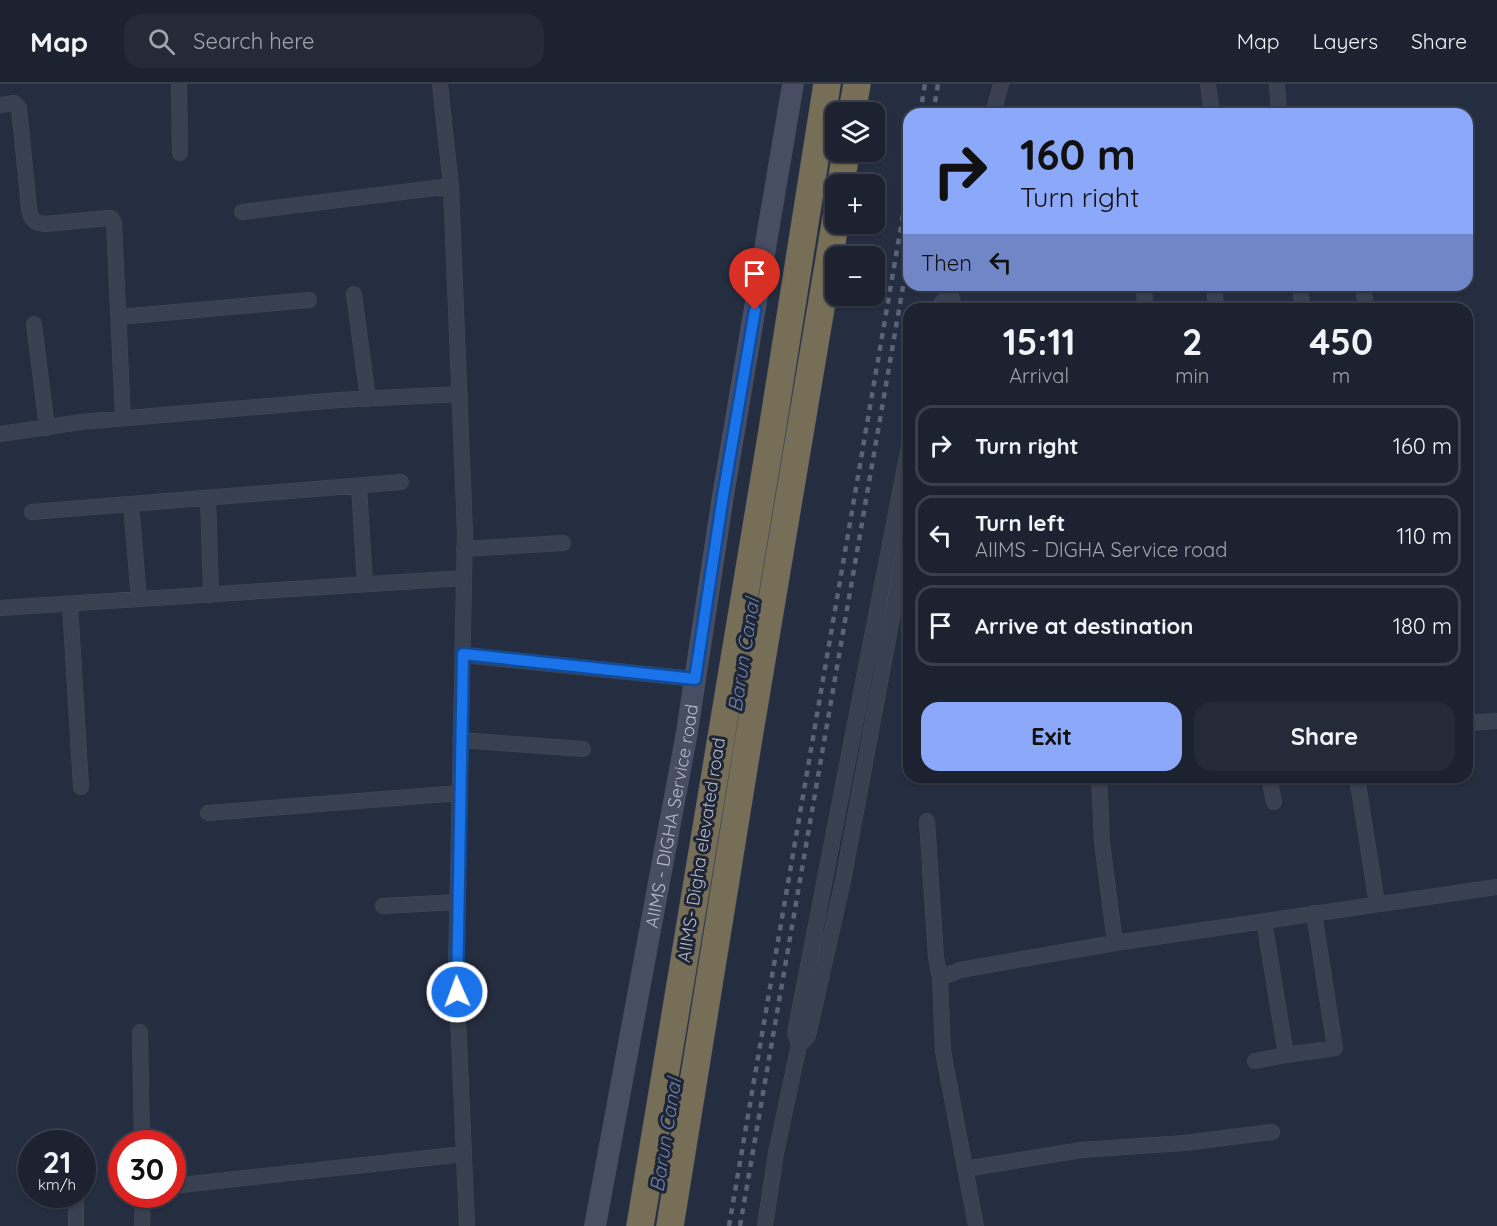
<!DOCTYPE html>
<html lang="en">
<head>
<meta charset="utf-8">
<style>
  body { margin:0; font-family:Quicksand,sans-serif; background:#252a38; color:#f1f3f6; height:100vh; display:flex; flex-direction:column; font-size:22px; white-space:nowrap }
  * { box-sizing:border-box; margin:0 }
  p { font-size:20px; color:#a0a4ab }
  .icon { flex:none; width:33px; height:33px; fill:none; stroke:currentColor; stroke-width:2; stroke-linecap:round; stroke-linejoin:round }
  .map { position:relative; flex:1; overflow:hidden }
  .side { position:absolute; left:903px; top:219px; width:570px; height:480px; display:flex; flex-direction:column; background:#1c2230; border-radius:18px; box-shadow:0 2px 4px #0004,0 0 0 2px #3a3f4c }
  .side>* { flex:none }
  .hud { position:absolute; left:903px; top:24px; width:570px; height:183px; border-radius:18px; box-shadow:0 2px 4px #0004,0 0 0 2px #3a3f4c; background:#8ca8f9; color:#111; overflow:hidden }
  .fabs { position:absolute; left:825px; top:18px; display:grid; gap:12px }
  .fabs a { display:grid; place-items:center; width:60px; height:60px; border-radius:12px; background:#1c2230; box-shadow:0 2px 4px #0004,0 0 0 2px #3a3f4c; font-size:30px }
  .speed { position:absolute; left:18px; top:1046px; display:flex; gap:12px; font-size:30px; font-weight:700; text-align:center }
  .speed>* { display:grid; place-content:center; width:78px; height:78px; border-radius:50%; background:#1c2230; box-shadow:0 2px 4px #0004,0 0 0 2px #3a3f4c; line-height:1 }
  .speed small { font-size:15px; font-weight:400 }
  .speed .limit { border:9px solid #d22; background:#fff; color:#111 }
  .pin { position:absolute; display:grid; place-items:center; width:51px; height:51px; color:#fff; margin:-62px -26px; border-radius:50% 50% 50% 0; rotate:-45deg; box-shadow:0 0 6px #0007 }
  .pin .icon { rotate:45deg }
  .me { position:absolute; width:66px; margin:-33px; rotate:358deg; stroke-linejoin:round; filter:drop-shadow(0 0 4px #0008) }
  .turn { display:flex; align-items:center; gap:21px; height:126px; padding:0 18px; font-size:27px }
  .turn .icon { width:78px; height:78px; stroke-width:2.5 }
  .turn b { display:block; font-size:42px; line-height:51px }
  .then { display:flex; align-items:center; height:57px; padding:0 18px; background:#0003; gap:12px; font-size:22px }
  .eta { display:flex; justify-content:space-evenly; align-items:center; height:102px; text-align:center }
  .eta b { font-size:36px; font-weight:700; line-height:42px }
  .cta { display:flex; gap:12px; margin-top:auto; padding:12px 18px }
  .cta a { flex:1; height:69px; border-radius:18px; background:#8ca8f9; color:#111; font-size:24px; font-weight:700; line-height:69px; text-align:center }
  .cta a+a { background:#252a38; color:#f1f3f6 }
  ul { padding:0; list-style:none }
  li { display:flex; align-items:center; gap:18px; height:81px; margin:0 12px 9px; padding:0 6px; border:3px solid #3a3f4c; border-radius:18px }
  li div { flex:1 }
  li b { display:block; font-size:22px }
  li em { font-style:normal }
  header { display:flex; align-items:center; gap:36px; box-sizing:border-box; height:84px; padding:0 30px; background:#1c2230; border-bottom:2px solid #3a3f4c }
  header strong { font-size:28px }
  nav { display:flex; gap:33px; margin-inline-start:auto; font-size:21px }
  .search { width:420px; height:54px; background:#252a38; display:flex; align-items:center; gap:15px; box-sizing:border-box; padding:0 21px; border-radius:18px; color:#a0a4ab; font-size:22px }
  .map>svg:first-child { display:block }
</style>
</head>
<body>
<header>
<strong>Map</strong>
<div class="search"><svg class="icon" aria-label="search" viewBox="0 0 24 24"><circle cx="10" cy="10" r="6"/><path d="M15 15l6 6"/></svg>Search here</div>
<nav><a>Map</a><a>Layers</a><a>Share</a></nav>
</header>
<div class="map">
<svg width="1497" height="1142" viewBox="0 0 1497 1142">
  <rect width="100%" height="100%" fill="#252d40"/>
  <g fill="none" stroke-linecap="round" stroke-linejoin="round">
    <defs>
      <path id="minor" d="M179 0 180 69
        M440 0 451 102 465 449 456 885 467 1142
        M1208 0 1212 30
        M1277 0 1279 30
        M0 21 14 19 19 24 29 124C30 135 34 139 45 140L108 134H111L114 139 123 334
        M993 30 1001 0
        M242 128 451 102
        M951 201 950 209 955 225
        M1143 201 1146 225
        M1214 201 1216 225
        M1300 201 1302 225
        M1363 201 1366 225
        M354 210 368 315
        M937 225 950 209
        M119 233 309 216
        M34 240 47 344
        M0 350 81 338 339 316 460 310
        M359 402 365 500
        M208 414 211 511
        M131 420 139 515
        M32 428 401 398
        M464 465 563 459
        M70 520 81 703
        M0 524 464 494
        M463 571 695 595
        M1467 639 1497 637
        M460 656 583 665
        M1099 693 1102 758 1115 859
        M1269 693 1274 718
        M1357 693 1377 820
        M208 729 459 709
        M927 737 936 873 940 894
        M383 822 458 818
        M1264 837 1286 971 1335 964 1314 829
        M140 948 142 1059
        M799 961 795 949C834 754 870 558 909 362
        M1255 977 1286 971
        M965 1085 1081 1066 1184 1059 1272 1048
        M172 1102 464 1070
        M76 1110V1142
        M142 1142 143 1110
        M765 1142 776 1069 799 961 808 952 843 797 909 443
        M976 1142 943 967 940 894 960 886 1115 859 1497 803"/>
      <g id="secondary">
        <path id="s1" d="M595 1142 687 648 723 412 793 0"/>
      </g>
      <path id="motorway" d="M852 28 857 0
        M841 100 846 68
        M640 1142 772 347 827 0
        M670 1142 748 659 836 134"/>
    </defs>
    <use href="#minor" stroke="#434959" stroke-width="16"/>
    <use href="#secondary" stroke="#434959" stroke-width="22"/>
    <use href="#motorway" stroke="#414858" stroke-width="28"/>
    <use href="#minor" stroke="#394050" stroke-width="15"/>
    <use href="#secondary" stroke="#474e63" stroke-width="21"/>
    <use href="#motorway" stroke="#766e56" stroke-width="27"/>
    <path stroke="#5b6377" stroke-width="4.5" stroke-dasharray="6 6" stroke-linecap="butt" d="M920 30 925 0
      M933 30 938 0
      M729 1142 909 96
      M740 1142 909 168"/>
  </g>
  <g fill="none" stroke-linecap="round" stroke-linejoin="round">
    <defs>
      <path id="route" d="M457 908 463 570 695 595 723 412 755 226"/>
    </defs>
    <use href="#route" stroke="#114b97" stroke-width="15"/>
    <use href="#route" stroke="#1a73e8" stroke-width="10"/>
  </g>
  <g text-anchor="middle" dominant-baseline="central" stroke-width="6" stroke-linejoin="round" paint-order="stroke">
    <g font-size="18" fill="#b6bbcb" stroke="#1e2535">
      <text stroke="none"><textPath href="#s1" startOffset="417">AIIMS - DIGHA Service road</textPath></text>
      <text transform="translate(701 766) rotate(-81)">AIIMS- Digha elevated road</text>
    </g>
    <g font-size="20" font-style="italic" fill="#6f80aa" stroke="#1e2535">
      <text transform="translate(743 571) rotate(-81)">Barun Canal</text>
      <text transform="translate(665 1051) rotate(-81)">Barun Canal</text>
    </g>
  </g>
</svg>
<div class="fabs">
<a><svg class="icon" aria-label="layers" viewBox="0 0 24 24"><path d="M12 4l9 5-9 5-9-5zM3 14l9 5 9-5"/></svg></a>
<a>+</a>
<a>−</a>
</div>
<div class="speed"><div>21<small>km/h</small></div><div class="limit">30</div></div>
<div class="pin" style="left:755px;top:226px;background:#d93025"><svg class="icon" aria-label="arrive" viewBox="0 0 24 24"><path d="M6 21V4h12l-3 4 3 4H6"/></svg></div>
<svg class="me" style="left:457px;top:908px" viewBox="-20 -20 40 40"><circle r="17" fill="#1a73e8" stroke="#fff" stroke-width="3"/><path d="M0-11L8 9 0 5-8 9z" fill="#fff"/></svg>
<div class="hud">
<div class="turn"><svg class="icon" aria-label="right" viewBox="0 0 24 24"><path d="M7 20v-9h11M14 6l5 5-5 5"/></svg><div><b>160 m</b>Turn right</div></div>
<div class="then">Then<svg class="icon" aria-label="left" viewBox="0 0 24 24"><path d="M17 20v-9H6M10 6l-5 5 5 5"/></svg></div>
</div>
<section class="side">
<div class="eta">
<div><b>15:11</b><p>Arrival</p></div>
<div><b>2</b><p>min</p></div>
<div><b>450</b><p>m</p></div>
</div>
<ul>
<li><svg class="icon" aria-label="right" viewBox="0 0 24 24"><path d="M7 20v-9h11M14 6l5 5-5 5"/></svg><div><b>Turn right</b></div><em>160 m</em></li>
<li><svg class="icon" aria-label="left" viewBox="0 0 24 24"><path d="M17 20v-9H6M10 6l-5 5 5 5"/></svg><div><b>Turn left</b><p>AIIMS - DIGHA Service road</p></div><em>110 m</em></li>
<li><svg class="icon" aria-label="arrive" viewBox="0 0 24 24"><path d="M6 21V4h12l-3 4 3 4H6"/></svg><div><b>Arrive at destination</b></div><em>180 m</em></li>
</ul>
<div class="cta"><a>Exit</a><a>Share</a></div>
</section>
</div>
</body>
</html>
